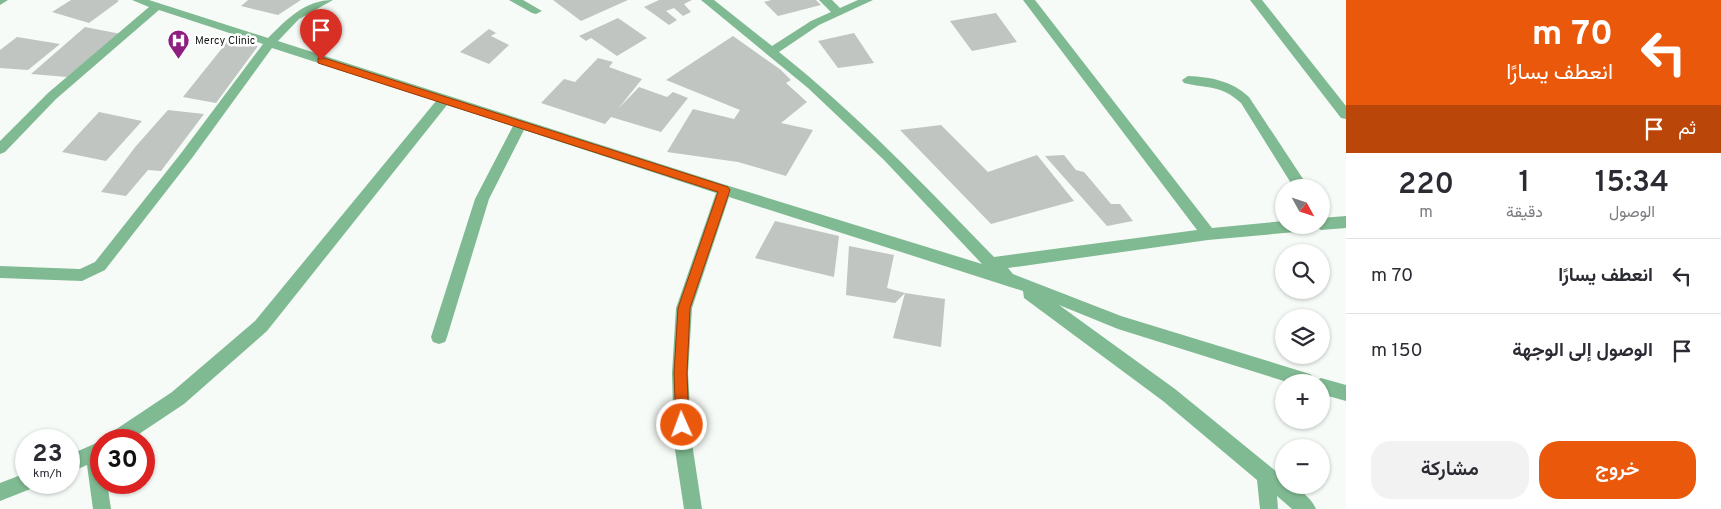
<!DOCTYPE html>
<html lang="ar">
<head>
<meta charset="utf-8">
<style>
  body { margin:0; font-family:Overpass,Vazirmatn,sans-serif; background:#f2f2f3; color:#2b2b33; direction:rtl; height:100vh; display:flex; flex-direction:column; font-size:19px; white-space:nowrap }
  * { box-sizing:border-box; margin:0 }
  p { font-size:16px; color:#7c7c81 }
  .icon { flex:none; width:28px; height:28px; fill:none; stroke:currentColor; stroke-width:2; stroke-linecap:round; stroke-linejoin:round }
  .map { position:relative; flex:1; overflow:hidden; direction:ltr }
  .panel { display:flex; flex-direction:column; background:#fff; width:375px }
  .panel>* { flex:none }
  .top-card { background:#ea580c; color:#fff; overflow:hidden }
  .needle { width:32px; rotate:130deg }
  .tools { position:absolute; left:1275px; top:179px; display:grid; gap:10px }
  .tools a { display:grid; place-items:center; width:55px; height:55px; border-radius:50%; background:#fff; box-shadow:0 1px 4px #0004; font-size:25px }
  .speed { position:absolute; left:15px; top:429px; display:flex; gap:10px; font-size:25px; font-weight:700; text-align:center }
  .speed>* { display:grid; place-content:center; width:65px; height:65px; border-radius:50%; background:#fff; box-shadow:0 1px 4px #0004; line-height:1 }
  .speed small { font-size:12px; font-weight:400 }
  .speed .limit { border:8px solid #d22; background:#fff; color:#111 }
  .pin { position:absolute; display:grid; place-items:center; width:42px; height:42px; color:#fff; margin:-51px -21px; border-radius:50% 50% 50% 0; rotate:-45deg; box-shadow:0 0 5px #0007 }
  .pin .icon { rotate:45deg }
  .me { position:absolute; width:55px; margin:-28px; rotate:358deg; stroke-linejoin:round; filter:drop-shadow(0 0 4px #0008) }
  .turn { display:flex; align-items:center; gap:18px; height:105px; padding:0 25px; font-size:22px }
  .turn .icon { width:65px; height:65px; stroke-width:2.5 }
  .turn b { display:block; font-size:35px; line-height:42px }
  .then { display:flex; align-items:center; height:48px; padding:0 25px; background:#0003; gap:10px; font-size:19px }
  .eta { display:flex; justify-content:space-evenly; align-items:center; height:85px; text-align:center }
  .eta b { font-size:30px; font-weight:600; line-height:35px }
  .action { display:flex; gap:10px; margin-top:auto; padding:10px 25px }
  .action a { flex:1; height:58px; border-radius:20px; background:#ea580c; color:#fff; font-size:20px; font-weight:600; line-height:58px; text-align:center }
  .action a+a { background:#f2f2f3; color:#2b2b33 }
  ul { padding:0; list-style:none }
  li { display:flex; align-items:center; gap:15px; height:75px; padding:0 25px; border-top:1px solid #e1e1e2 }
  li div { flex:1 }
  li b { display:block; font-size:19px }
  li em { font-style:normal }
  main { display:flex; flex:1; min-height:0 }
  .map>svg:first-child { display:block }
</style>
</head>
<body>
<main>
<section class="panel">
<div class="top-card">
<div class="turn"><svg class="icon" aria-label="left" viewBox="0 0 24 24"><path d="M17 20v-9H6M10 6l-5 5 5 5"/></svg><div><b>70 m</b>انعطف يسارًا</div></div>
<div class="then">ثم<svg class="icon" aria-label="arrive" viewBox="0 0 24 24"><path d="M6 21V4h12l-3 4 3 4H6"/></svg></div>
</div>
<div class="eta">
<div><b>15:34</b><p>الوصول</p></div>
<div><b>1</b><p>دقيقة</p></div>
<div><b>220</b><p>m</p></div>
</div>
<ul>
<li><svg class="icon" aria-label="left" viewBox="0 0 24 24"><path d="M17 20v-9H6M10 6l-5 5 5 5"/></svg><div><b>انعطف يسارًا</b></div><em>70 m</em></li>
<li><svg class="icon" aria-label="arrive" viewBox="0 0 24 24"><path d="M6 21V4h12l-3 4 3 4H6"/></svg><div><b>الوصول إلى الوجهة</b></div><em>150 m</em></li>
</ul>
<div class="action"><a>خروج</a><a>مشاركة</a></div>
</section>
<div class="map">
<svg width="1346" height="509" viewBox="0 0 1346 509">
  <rect width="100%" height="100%" fill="#f6fbf7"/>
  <path fill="#c1c5c2" d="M71 0H117L119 1 89 23 52 12Z
    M248 0H301L278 15 241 6Z
    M553 0H628L581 21Z
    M659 0H692L684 4 691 12 683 16 674 8 666 11 677 20 669 25 644 7Z
    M771 0H816L821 5 778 16 764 2Z
    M996 13 1017 42 972 51 950 21Z
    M618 18 647 38 617 56 591 38 586 41 579 36Z
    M85 27 121 34 67 77 31 74Z
    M489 29 496 33 491 36 509 45 489 64 460 52Z
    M854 33 874 63 838 68 818 41Z
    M733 36 781 70 791 80 786 83 807 102 781 123 813 130 786 176 738 162 667 152 693 109 734 119 740 110 666 80Z
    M17 37 60 44 28 70 0 68V50Z
    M227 42 258 46 216 103 183 97Z
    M598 58 613 62 609 67 642 79 618 109 639 87 667 97 673 92 688 98 661 132 611 117 605 124 541 103 564 79 575 82Z
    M168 110 204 114 161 171 148 170 126 196 101 192 136 146Z
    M99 112 142 121 106 161 62 152Z
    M941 125 988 172 1037 155 1074 201 991 224 900 130Z
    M1064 155 1076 170 1084 172 1111 204H1120L1133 221 1107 226 1045 156Z
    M775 221 839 236 834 277 755 258Z
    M849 246 894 255 887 288 905 293 895 303 846 295Z
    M905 293 945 299 941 347 893 338Z"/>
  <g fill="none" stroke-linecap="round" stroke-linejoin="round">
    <path fill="#80ba92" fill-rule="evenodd" d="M0 0H8L0 5Z
      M132 0H149L268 38C287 19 305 0 333 0L299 19 278 41 729 186 982 264 884 160 808 88 701 0H714L772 46 811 21 831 12 819 0H832L840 8 858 0H873L819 25 779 52C857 114 925 186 994 257L1197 230 1023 0H1035L1212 228 1284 221V225H1321V218L1346 216V228L1321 230 1314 225 1312 229 1307 231 1208 240 1008 268 1013 274 1121 316 1310 374 1317 380 1321 378 1346 385V401L1321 394V382H1287L1118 329 1059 305 1175 389 1272 468 1284 478V485C1296 485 1311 497 1316 509H1292L1277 496 1278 509H1260L1257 480 1163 401 1024 298 1023 291 729 197 692 308 688 373 692 443 702 509H684L674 443 672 373 676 308 716 193 524 130 489 199 447 337 445 342 439 344 433 342 431 337 475 199 513 126 447 105 267 331 184 404 130 440H106L109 434 172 392 255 321 436 101 272 48 192 158 105 270 82 281 0 278V266L80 269 95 262 182 152 263 44 159 10 56 99 5 152 0 154V141L48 93 149 7Z
      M509 0H523L542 11 536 14 532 13Z
      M1250 0H1262L1346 106V119L1341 118Z
      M1188 76C1211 77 1232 81 1249 97L1309 188H1294L1241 103C1220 84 1208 89 1184 83L1182 80Z
      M101 441V482H107L111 509H93L87 465 69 473V455Z
      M26 473V482H35L33 488 0 501V483Z"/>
  </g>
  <path fill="#ea580c" stroke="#983908" d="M318 58H324L728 187 730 190 690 308 687 373 689 425 687 430 682 431 678 430 676 425 674 373 678 308 718 192 318 63Z"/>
  <defs>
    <symbol id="hospital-pin" viewBox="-11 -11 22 30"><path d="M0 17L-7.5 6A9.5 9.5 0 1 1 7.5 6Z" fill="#8e1e80" stroke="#fff"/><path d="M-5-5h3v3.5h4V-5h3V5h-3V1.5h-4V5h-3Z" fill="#fff"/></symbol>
  </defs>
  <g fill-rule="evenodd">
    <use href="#hospital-pin" x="166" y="28" width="25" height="34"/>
  </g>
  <g text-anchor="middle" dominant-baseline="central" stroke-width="5" stroke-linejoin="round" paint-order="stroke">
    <g font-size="11" fill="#161816" stroke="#fff" text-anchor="start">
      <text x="195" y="41">Mercy Clinic</text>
    </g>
  </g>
</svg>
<div class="tools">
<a><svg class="needle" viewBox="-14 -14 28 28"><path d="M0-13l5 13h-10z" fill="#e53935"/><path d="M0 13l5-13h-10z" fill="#7c7c81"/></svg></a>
<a><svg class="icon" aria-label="search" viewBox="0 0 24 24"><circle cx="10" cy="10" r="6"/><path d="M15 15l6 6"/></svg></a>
<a><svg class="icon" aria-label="layers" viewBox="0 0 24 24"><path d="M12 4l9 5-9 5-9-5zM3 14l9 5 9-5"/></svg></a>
<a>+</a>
<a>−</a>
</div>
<div class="speed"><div>23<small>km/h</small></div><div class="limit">30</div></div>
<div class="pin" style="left:321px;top:60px;background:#d93025"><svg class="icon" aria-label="arrive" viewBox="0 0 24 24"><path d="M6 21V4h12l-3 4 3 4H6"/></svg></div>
<svg class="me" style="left:682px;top:425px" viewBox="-20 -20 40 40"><circle r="17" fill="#ea580c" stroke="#fff" stroke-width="3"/><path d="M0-11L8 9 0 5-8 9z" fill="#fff"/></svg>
</div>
</main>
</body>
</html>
